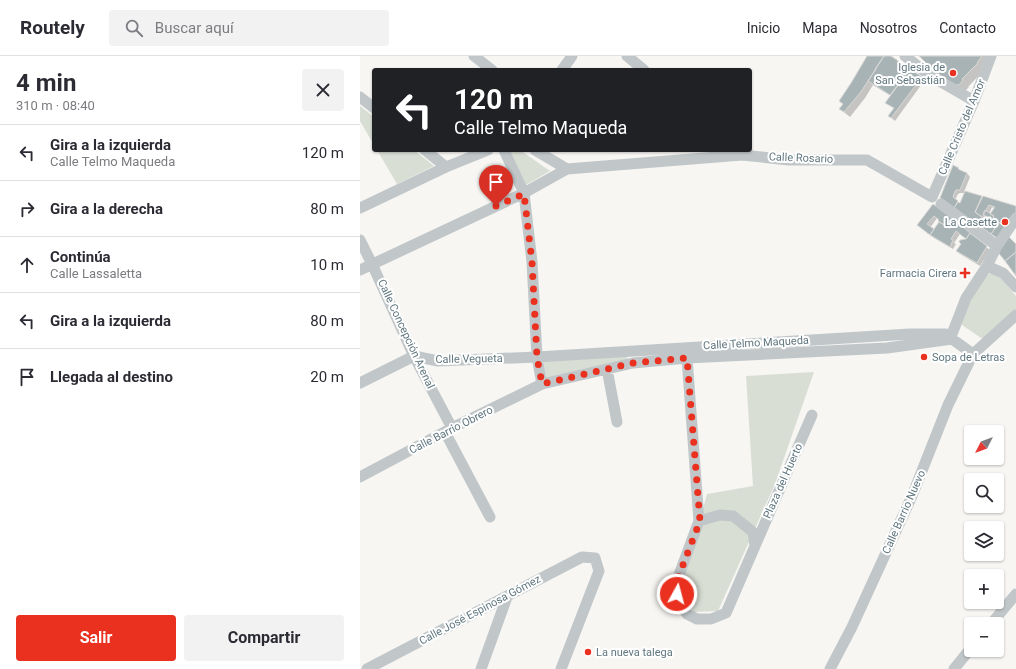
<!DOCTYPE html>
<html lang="es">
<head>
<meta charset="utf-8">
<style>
  body { margin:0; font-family:Roboto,sans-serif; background:#f2f2f3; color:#2b2b33; height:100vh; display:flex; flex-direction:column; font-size:15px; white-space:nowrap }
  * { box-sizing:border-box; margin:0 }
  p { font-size:13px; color:#7c7c81 }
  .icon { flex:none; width:22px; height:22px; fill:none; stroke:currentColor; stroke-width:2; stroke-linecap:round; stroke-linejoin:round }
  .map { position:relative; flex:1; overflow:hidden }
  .panel { display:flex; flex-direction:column; background:#fff; width:360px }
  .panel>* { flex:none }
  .hud { position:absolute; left:12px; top:12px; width:380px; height:84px; border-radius:4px; box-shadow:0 1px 3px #0004; background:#202124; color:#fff; overflow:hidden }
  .needle { width:26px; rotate:228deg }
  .tools { position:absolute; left:604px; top:369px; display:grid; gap:8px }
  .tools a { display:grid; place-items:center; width:40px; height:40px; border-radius:4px; background:#fff; box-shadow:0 1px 3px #0004; font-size:20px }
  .pin { position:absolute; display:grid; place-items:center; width:34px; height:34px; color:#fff; margin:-41px -17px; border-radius:50% 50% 50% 0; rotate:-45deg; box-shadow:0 0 4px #0007 }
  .pin .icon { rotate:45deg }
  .me { position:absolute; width:44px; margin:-22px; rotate:7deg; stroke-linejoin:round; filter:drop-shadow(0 0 3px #0008) }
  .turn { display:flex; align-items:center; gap:14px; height:84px; padding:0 16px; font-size:18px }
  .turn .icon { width:52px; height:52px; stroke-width:2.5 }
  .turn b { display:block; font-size:28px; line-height:34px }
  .round { display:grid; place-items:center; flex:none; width:42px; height:42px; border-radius:4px; background:#f2f2f3 }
  .summary { display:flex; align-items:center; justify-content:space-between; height:68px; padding:0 16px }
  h1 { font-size:24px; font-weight:700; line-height:30px }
  .primary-button { display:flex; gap:8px; margin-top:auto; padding:8px 16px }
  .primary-button a { flex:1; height:46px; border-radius:4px; background:#ea301f; color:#fff; font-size:16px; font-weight:700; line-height:46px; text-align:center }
  .primary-button a+a { background:#f2f2f3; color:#2b2b33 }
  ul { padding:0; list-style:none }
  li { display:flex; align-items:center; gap:12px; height:56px; padding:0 16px; border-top:1px solid #e1e1e2 }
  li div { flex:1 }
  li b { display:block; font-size:15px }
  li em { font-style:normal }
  header { display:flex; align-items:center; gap:24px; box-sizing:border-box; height:56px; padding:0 20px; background:#fff; border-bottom:1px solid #e1e1e2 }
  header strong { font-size:19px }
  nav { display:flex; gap:22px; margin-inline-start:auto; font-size:14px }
  .search { width:280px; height:36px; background:#f2f2f3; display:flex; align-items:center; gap:10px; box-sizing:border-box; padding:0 14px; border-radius:4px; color:#7c7c81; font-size:15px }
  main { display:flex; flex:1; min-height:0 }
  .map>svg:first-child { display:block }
</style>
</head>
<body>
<header>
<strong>Routely</strong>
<div class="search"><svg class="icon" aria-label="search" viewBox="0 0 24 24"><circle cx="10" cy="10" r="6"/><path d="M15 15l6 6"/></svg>Buscar aquí</div>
<nav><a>Inicio</a><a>Mapa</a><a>Nosotros</a><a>Contacto</a></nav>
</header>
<main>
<section class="panel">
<div class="summary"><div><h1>4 min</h1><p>310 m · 08:40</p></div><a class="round"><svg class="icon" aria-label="close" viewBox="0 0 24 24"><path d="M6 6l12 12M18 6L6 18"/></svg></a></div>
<ul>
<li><svg class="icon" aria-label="left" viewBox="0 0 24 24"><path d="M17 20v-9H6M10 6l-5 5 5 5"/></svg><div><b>Gira a la izquierda</b><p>Calle Telmo Maqueda</p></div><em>120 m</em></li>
<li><svg class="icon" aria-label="right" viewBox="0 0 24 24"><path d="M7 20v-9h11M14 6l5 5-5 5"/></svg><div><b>Gira a la derecha</b></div><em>80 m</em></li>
<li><svg class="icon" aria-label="ahead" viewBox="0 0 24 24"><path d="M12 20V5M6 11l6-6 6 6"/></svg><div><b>Continúa</b><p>Calle Lassaletta</p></div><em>10 m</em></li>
<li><svg class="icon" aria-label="left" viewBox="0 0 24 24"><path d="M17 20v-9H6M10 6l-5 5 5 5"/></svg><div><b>Gira a la izquierda</b></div><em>80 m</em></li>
<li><svg class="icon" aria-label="arrive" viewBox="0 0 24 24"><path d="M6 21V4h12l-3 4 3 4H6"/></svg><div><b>Llegada al destino</b></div><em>20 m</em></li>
</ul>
<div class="primary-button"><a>Salir</a><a>Compartir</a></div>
</section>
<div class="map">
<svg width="656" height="613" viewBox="0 0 656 613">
  <rect width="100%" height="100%" fill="#f7f6f3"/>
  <path fill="#d9ded4" d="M0 50 14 61V89L0 65Z
    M17 94H54L74 110 37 128Z
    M150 94H160L190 115 166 129Z
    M631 217 637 218 656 240V255L628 281 621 282 602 269 601 260 623 221Z
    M265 297 269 306 187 323 183 303Z
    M454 316 415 428 358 555 334 556 317 538 332 493 347 438 393 430 386 320Z"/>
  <path fill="#0003" fill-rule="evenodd" d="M508 0H529L561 22 564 25 535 65 529 60 535 53 526 46 531 40 513 29 505 42 490 61 480 53Z
    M560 0H625L630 5 624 14 608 31H609L605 35 578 18Z
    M593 111 598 113 602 116 607 117 610 121 604 136 656 152 642 186 585 145ZM600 137H605L601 149 595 144 598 138ZM632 151 635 153 631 159 629 158ZM626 161 632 165 630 168 625 164Z
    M573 149 630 194 620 210 600 198 597 195 608 183 600 178 594 187 596 188 593 193 574 182 561 172ZM577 162 579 163 580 166 574 174 570 172Z"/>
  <path fill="#a8b3b6" stroke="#d8d8d5" d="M507 0H524L515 13H516L500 37 484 56 479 53 483 48 479 45 491 27Z
    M524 0H531L550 13 530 39 508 25Z
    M559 0H622L617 7H618L602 23 603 24 599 29H593L570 11Z
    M550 13 562 21 531 62 528 60 534 52 525 47Z
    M593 109 599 112 598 113 607 117 600 134H596L595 135 593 141 598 145 594 152 580 142Z
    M605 135 622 140 615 156 636 171 631 178 594 152 598 146 600 147Z
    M623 140 656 150V158L646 172 633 162 634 160 630 158 635 151 629 149 622 161 615 156Z
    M573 148 595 164 590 172 579 166 578 163 574 160 567 168 574 173 570 179 557 169Z
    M625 154 634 160 633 162 646 172 639 183 631 178 636 171 630 166 631 164 623 158Z
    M595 164 610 177 606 183 596 175 591 183 593 184 590 191 570 179 579 166 590 172Z
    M610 177 627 190 617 207 596 195 601 188 599 186 600 184 606 183Z
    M649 181 656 188V196L645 205 637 195Z
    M656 196V220L645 205Z"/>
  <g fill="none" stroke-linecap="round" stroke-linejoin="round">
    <path stroke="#c1c7c9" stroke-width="11" d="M114 0 132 14
      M267 0 284 14
      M545 0 569 19 614 45
      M202 14 212 0
      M0 41 14 52
      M65 94 86 111
      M144 94 164 137 172 206 177 301 182 328
      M175 94 207 113
      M581 148 637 190
      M0 152 86 111 128 94
      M656 162 637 190 627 210 606 242 592 278V283L613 298 656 259
      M0 184 12 208 54 300 92 372
      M627 210 643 217 656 231
      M0 214 164 137 207 113 382 99 429 104H507L572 141 614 45 631 0
      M327 302 339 465 316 527 317 544 327 558 337 563H351L366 557 395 490 393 476 373 460 360 459 339 465
      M247 313 257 366
      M0 327 54 300 78 305 177 301 550 278H586
      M85 376 130 461
      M0 421 92 372 182 328 273 307 327 302 527 292 592 283
      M395 490 452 359
      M631 568 656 538
      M7 613 222 501 235 502 239 515 201 613
      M121 613 147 541
      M470 613 492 571 552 440 588 349 613 298
      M594 613 611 592"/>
  </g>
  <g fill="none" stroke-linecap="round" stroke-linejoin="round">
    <path stroke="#ea301f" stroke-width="7" stroke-dasharray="0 12.6" d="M136 150 164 138 172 206 177 301 182 328 273 307 327 302 340 465 316 527 317 538"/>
  </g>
  <g fill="#ea301f" stroke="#fff" stroke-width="1.5">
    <circle cx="593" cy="17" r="4"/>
    <circle cx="645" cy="166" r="4"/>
    <path d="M603 211h4v4h4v4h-4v4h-4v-4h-4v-4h4z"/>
    <circle cx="564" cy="301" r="4"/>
    <circle cx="228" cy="596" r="4"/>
  </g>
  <g text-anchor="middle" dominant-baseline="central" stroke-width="4" stroke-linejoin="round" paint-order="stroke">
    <g font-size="11" fill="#60767f" stroke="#fff" text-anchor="end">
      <text x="585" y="11">Iglesia de<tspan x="585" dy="13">San Sebastián</tspan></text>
      <text x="637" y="166">La Casette</text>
      <text x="597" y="217">Farmacia Cirera</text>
      <text x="572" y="301" text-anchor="start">Sopa de Letras</text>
      <text x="236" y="596" text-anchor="start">La nueva talega</text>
    </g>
    <g font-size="11" fill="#60767f" stroke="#fff">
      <text transform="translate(602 71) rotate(-67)">Calle Cristo del Amor</text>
      <text transform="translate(441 102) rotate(2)">Calle Rosario</text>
      <text transform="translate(46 278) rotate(65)">Calle Concepción Arenal</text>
      <text transform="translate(396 287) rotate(-3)">Calle Telmo Maqueda</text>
      <text transform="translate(109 303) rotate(-1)">Calle Vegueta</text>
      <text transform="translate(91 374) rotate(-27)">Calle Barrio Obrero</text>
      <text transform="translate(423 425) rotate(-66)">Plaza del Huerto</text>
      <text transform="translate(544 456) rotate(-66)">Calle Barrio Nuevo</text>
      <text transform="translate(120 554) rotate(-28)">Calle José Espinosa Gómez</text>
    </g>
  </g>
</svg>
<div class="tools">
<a><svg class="needle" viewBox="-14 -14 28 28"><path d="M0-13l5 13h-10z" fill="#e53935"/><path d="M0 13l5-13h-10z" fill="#7c7c81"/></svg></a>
<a><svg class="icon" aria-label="search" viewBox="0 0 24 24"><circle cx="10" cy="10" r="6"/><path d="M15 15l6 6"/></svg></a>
<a><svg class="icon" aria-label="layers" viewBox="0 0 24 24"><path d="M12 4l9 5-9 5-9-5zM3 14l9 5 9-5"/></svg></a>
<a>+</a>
<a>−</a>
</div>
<div class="pin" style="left:136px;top:150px;background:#d93025"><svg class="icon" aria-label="arrive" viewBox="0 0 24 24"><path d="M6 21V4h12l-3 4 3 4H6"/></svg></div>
<svg class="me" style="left:317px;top:538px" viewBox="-20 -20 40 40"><circle r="17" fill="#ea301f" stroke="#fff" stroke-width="3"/><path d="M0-11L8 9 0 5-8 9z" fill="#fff"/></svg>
<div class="hud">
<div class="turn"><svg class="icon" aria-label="left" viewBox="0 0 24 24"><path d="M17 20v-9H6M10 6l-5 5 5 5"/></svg><div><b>120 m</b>Calle Telmo Maqueda</div></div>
</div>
</div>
</main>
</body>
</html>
